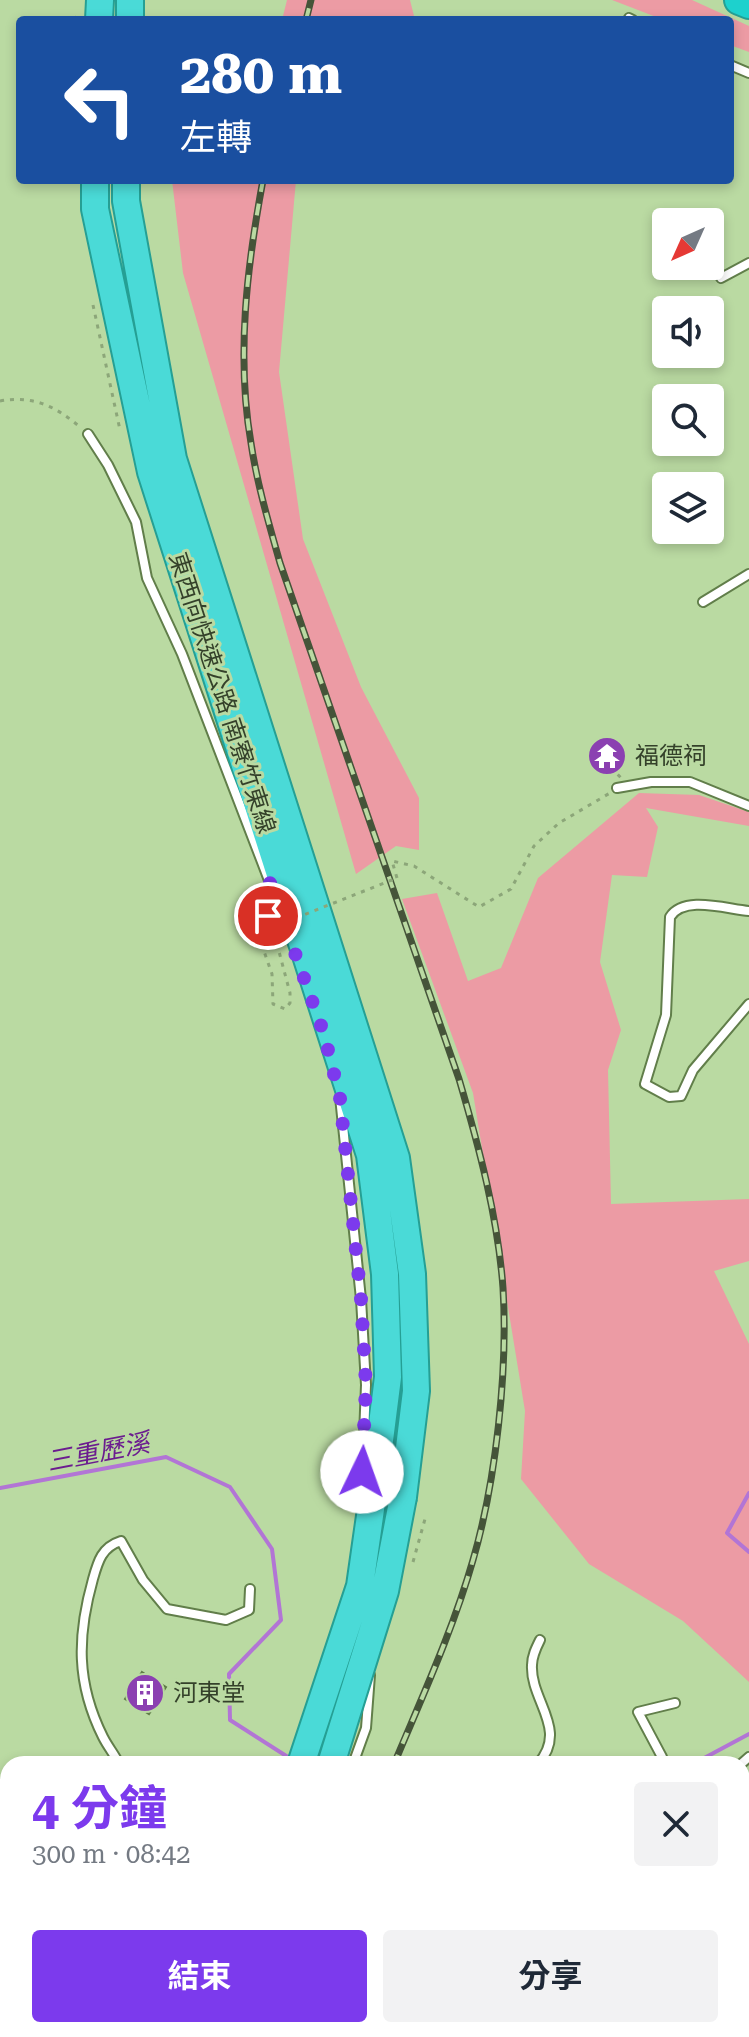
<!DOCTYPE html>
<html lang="zh-TW">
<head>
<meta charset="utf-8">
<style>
  body { margin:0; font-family:"Roboto Serif","Noto Sans TC",serif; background:#f2f2f3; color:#1f2937; height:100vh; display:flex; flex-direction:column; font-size:30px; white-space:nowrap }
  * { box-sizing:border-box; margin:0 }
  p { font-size:26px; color:#747a83 }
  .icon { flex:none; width:44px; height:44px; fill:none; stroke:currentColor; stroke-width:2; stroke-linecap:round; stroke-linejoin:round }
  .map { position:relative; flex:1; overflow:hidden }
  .sheet { position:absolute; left:0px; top:1756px; width:750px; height:282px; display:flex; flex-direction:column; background:#fff; border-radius:24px 24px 0 0; box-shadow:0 4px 12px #0003 }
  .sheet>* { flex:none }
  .guide { position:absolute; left:16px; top:16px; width:718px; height:168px; border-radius:8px; box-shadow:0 4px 12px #0003; background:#1a4fa0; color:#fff; overflow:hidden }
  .needle { width:52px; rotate:225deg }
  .controls { position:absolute; left:652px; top:208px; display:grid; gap:16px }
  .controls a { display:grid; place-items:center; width:72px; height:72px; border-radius:8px; background:#fff; box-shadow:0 4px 12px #0003; font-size:40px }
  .pin { position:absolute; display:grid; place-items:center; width:68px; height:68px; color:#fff; margin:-34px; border:4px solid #fff; border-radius:50%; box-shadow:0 2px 8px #0007 }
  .me { position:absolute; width:88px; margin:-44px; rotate:3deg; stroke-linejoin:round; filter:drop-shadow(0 0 6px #0008) }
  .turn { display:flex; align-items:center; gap:28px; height:168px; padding:0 32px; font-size:36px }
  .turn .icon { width:104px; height:104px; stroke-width:2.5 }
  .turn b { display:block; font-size:56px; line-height:68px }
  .round { display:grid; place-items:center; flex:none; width:84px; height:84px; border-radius:8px; background:#f2f2f3 }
  .headline { display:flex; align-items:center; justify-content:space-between; height:136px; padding:0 32px }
  h1 { font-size:48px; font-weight:700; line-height:60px; color:#7c3aed }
  .action { display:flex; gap:16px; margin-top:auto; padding:16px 32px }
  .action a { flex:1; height:92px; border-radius:8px; background:#7c3aed; color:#fff; font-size:32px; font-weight:700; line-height:92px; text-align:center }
  .action a+a { background:#f2f2f3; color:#1f2937 }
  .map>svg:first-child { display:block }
</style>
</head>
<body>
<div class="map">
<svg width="749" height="2037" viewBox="0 0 749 2037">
  <rect width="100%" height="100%" fill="#badaa2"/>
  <path fill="#ec9ba4" d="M287 0H410L415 20H282Z
    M612 0H692L749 26V52L730 45V20H664Z
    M172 180H296L279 372 303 539 361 687 419 798V850L396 846 356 874 183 273Z
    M639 793 699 795 749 812V826L646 808 658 827 647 877 612 875 600 962 621 1030 608 1070 611 1204 749 1199V1261L714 1271 749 1344V1682L683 1621 589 1564 521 1479 525 1411 473 1093 402 899 437 893 468 981 501 968 538 878Z"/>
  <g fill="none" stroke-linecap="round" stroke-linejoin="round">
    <path stroke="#b275d5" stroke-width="4" d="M0 1488 166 1457 230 1487 272 1549 281 1620 229 1674 230 1720 291 1759
      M749 1493 727 1533 749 1552
      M693 1764 749 1734"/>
  </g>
  <path fill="#98b880" stroke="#5f7c47" stroke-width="2" d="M142 1672 166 1687 149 1714 125 1699Z"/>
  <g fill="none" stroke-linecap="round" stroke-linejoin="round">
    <defs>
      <path id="service" d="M629 18 633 20
        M730 65 749 73
        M721 278 749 263
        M88 434 108 465 136 522 147 578 182 654 270 883
        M703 602 749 574
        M617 788 651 782H690L749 806
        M749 911C726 909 684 895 670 917L666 1015 645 1084 669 1097 681 1096 693 1070 749 1004
        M340 1097 361 1299 366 1385 362 1486
        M119 1764C115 1755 108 1747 103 1737 76 1683 77 1636 93 1579 98 1561 102 1547 121 1541L143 1580 167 1609 226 1620 249 1610 250 1589
        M353 1764 366 1728 370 1675
        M538 1764C569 1729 530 1701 532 1665 532 1656 536 1648 540 1640
        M663 1764 662 1757 638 1712 675 1703
        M741 1764 749 1757
        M167 2037 171 2030
        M300 2037 302 2030"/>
      <path id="trunk" d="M99 20 100 0
        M95 180V209L151 472 370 1155 385 1274 388 1377 373 1495
        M126 180V201L173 459 396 1158 412 1274 416 1391 403 1497
        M202 2037 205 2030
        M233 2037 236 2030"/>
      <path id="motorway" d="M739 0 749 4"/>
    </defs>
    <use href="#service" stroke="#617e4a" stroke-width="12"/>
    <use href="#trunk" stroke="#259f94" stroke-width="30"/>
    <use href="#motorway" stroke="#259f94" stroke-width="32"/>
    <path stroke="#8ca679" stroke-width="3" stroke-dasharray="4 6" stroke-linecap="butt" d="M76 20 78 12
      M93 305 120 430
      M0 401C33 395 55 406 80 427
      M611 767 621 778
      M397 878 392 861 414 866 479 907 511 889 534 846 559 823 610 793
      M264 895 290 993V1003L285 1009 273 1004 272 974 259 937 268 929
      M413 1562 425 1519"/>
    <use href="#service" stroke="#fff" stroke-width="8"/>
    <use href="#trunk" stroke="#4adad7" stroke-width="26"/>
    <use href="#motorway" stroke="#1dd1cd" stroke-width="28"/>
    <defs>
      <path id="rail" d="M306 20 311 0
        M263 180C247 266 236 356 251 443 257 484 269 524 280 563L459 1079C479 1147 498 1218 503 1288 508 1370 496 1481 473 1560 453 1630 422 1697 394 1764
        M276 2037 279 2030"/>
    </defs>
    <use href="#rail" stroke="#455439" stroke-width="7"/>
    <use href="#rail" stroke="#badaa2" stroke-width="4" stroke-dasharray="12" stroke-linecap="butt"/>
    <defs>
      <path id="trunk-bridge" d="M130 20V0
        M301 1764 360 1586 373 1495
        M331 1764 385 1591 403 1497"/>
    </defs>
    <use href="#trunk-bridge" stroke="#259f94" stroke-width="30" stroke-linecap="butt"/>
    <path stroke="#8ca679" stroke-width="3" stroke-dasharray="4 6" stroke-linecap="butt" d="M268 929 397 878"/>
    <use href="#trunk-bridge" stroke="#4adad7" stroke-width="26"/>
  </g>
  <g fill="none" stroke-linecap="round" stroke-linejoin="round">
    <path stroke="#7c3aed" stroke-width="14" stroke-dasharray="0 25.2" d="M268 916 264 899 267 875 324 1034 340 1098 361 1299 366 1385 362 1472"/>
  </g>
  <defs>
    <symbol id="temple-disc" viewBox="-11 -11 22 22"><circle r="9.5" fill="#8b40b1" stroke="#badaa2"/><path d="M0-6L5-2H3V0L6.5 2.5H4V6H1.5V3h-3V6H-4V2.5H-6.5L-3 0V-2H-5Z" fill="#fff"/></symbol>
    <symbol id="building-disc" viewBox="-11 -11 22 22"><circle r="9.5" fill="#8b40b1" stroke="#badaa2"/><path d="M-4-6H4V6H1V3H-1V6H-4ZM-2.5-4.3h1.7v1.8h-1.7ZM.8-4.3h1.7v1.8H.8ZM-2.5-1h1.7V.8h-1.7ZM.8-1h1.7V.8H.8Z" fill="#fff"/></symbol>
  </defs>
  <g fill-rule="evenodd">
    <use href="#temple-disc" x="585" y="734" width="44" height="44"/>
    <use href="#building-disc" x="123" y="1671" width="44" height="44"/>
  </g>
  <g text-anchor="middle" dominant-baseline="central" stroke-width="6" stroke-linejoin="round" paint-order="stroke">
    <g font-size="24" fill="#34412a" stroke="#badaa2">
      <text transform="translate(222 693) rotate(72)">東西向快速公路 南寮竹東線</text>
    </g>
    <g font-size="24" fill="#34412a" stroke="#badaa2" text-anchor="start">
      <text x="635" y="756">福德祠</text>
      <text x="173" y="1693">河東堂</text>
    </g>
    <g font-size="26" font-style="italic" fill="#6b1c8f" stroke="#badaa2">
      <text transform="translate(98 1452) rotate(-11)">三重歷溪</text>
    </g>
  </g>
</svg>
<div class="controls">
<a><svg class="needle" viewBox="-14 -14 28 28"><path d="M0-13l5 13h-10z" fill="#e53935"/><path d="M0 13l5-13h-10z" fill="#747a83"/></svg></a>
<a><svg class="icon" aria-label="sound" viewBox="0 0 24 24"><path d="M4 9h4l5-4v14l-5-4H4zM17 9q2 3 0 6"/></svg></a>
<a><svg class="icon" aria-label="search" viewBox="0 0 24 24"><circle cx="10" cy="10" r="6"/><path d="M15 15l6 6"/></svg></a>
<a><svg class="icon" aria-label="layers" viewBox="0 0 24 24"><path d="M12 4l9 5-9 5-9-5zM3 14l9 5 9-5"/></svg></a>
</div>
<div class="pin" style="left:268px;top:916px;background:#d93025"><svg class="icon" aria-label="arrive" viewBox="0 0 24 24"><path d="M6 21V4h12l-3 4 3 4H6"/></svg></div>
<svg class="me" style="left:362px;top:1472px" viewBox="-20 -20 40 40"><circle r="19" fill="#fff"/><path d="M0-13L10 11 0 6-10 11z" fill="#7c3aed"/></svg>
<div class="guide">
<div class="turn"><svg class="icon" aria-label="left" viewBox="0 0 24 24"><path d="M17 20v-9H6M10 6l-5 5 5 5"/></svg><div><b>280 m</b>左轉</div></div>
</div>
<section class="sheet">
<div class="headline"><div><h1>4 分鐘</h1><p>300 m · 08:42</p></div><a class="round"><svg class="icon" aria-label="close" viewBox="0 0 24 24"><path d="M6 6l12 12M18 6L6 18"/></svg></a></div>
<div class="action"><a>結束</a><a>分享</a></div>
</section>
</div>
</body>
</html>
